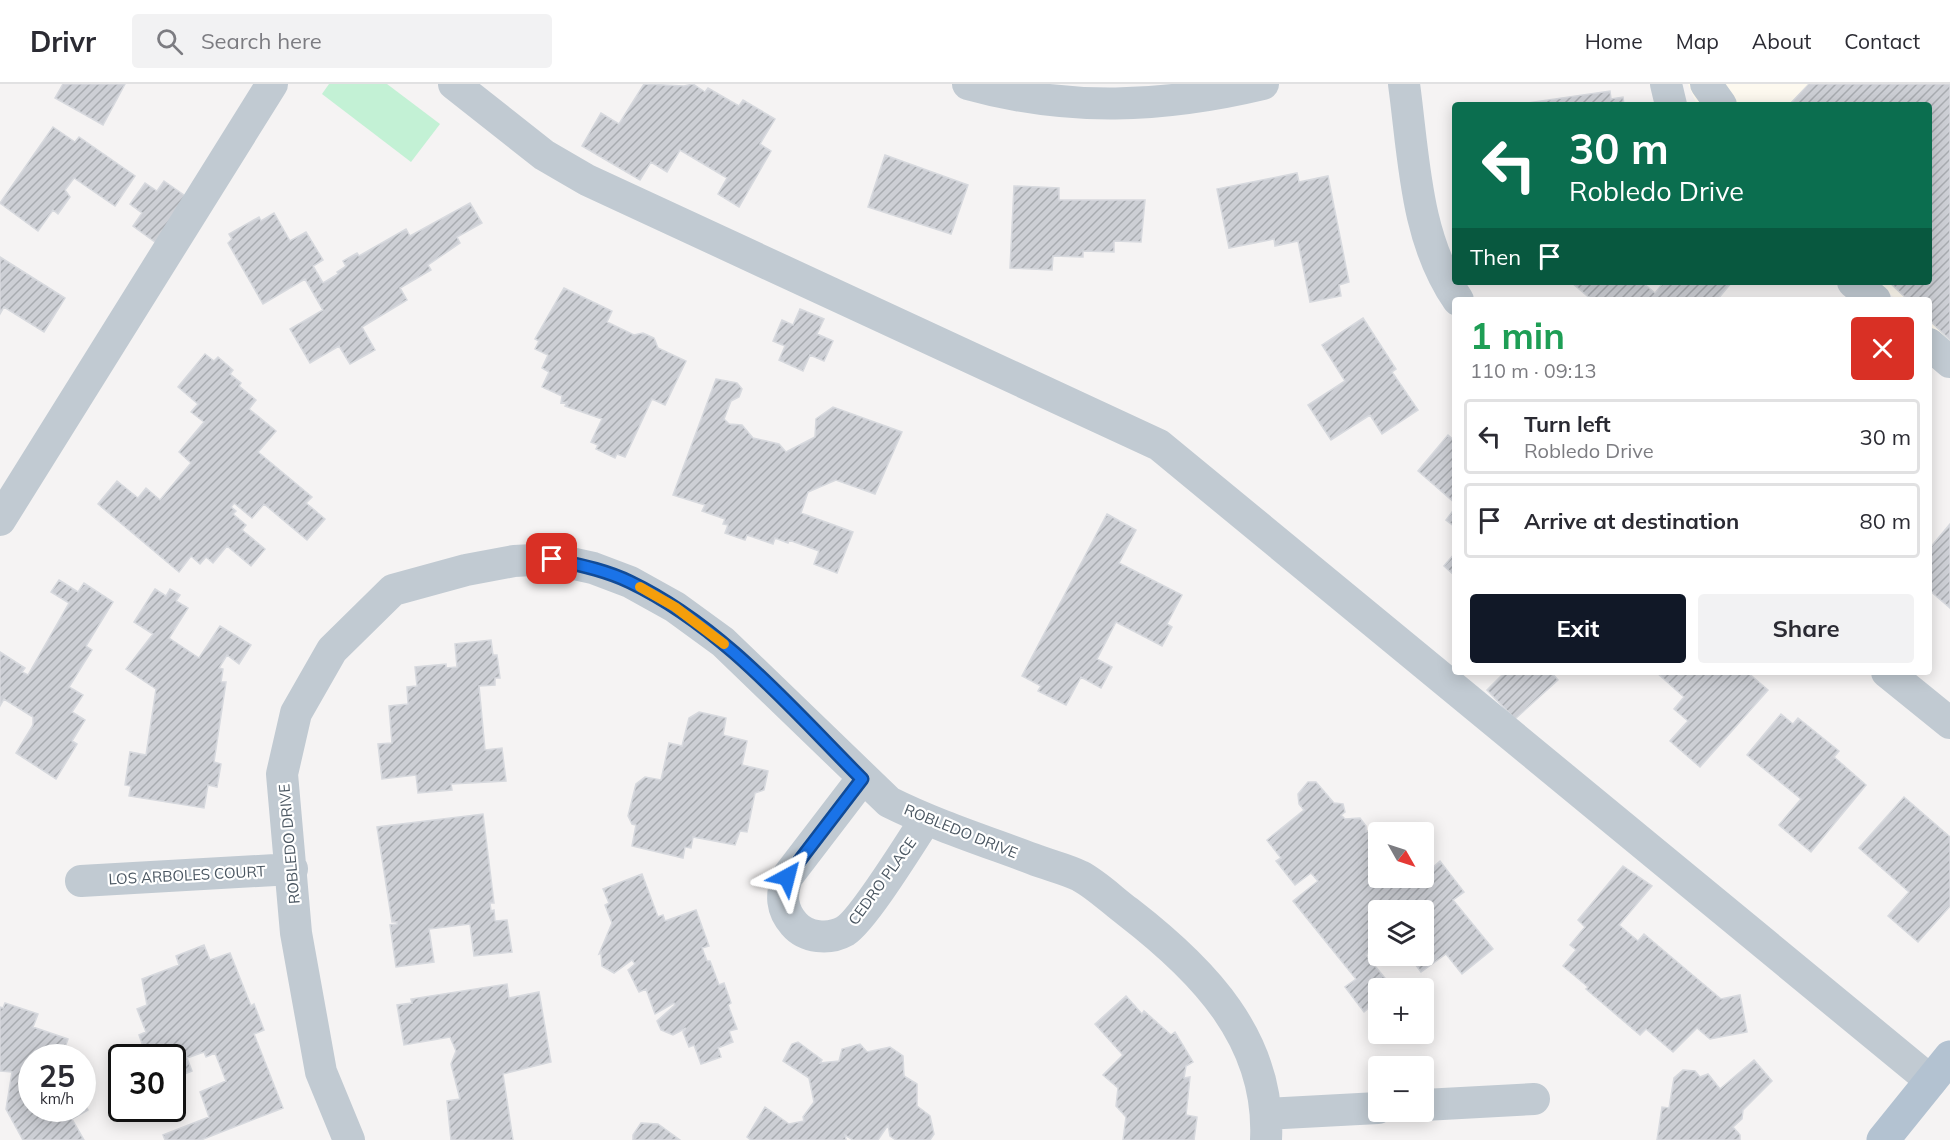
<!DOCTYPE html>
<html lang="en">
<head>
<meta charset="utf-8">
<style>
  body { margin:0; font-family:Mulish,sans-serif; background:#f2f2f3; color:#2b2b33; height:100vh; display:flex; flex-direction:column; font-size:22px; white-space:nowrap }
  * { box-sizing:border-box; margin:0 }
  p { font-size:20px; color:#7c7c81 }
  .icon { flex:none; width:33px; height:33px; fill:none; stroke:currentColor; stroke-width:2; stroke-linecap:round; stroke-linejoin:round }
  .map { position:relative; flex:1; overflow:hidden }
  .side { position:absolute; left:1452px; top:213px; width:480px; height:378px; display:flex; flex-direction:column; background:#fff; border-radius:6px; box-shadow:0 3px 15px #0003 }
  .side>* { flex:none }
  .banner { position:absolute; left:1452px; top:18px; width:480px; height:183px; border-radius:6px; box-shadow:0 3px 15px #0003; background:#0b6e4f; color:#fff; overflow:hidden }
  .needle { width:39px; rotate:129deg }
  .buttons { position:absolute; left:1368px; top:738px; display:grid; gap:12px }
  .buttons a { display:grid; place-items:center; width:66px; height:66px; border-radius:6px; background:#fff; box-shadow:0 3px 15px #0003; font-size:30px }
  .speed { position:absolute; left:18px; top:960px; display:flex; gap:12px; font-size:30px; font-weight:700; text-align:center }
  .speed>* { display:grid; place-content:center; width:78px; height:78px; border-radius:50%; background:#fff; box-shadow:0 3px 15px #0003; line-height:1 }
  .speed small { font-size:15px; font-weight:400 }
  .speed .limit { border:3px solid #111; border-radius:9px; background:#fff; color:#111 }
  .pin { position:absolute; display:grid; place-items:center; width:51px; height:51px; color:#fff; margin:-26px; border-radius:12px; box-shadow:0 3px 9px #0006 }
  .me { position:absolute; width:66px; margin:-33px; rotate:38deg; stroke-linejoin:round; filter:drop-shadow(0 0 4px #0008) }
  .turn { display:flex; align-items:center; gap:21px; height:126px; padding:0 18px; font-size:27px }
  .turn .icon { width:78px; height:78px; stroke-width:2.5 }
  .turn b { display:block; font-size:42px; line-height:51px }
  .then { display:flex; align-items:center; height:57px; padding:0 18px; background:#0003; gap:12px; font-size:22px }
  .round { display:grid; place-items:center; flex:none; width:63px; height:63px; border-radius:6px; background:#f2f2f3 }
  .overview { display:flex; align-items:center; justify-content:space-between; height:102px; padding:0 18px }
  h1 { font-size:36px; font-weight:700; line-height:45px; color:#1e9e55 }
  .primary-button { display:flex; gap:12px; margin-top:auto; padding:12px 18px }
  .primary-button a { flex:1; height:69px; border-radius:6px; background:#111827; color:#fff; font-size:24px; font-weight:700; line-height:69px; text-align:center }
  .primary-button a+a { background:#f2f2f3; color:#2b2b33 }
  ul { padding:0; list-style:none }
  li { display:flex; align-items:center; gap:18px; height:75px; margin:0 12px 9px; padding:0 6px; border:3px solid #e1e1e2; border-radius:6px }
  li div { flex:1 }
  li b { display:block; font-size:22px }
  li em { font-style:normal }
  header { display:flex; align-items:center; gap:36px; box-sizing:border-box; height:84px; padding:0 30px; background:#fff; border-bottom:2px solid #e1e1e2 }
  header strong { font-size:28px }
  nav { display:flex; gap:33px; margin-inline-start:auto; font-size:21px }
  .search { width:420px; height:54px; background:#f2f2f3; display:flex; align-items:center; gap:15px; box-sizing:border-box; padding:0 21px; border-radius:6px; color:#7c7c81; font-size:22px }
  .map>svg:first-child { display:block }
</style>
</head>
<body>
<header>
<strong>Drivr</strong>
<div class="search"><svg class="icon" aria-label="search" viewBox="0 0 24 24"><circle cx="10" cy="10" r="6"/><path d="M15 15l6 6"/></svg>Search here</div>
<nav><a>Home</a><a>Map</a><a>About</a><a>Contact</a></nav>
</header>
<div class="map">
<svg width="1950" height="1056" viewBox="0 0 1950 1056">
  <defs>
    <pattern id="building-hatch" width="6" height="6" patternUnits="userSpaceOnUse" patternTransform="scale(1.5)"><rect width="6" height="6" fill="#cdcfd5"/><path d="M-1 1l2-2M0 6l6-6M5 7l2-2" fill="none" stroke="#a8abb0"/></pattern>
  </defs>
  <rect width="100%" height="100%" fill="#f5f3f3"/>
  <path fill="#fdf9ef" d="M1688 0H1950V260L1929 242V216H1897L1876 198H1929V21H1697Z"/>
  <path fill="#c3f1d5" d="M329 0H387L440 40 411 78 322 10Z"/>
  <path fill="url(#building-hatch)" stroke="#d7d9de" stroke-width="1.5" d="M63 0H125L103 41 55 14Z
    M644 0 684 2 693 0 705 8 708 4 739 22 743 16 775 35 760 60 771 67 739 123 718 110 727 94 680 66 667 88 651 78 640 96 582 62 601 29 619 40Z
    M1809 0H1950V256L1929 236V216H1908L1889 198H1929V21H1789Z
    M1610 7 1611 15 1623 13 1624 21H1513Z
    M53 43 75 58 79 53 135 92 115 122 74 94 65 106 70 113 58 130 53 126 38 147 0 119Z
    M885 71 968 101 951 150 868 123Z
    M1297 89 1299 98 1328 92 1349 198 1339 201 1341 212 1310 218 1298 157 1275 162 1274 155 1229 164 1217 105Z
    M164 97 191 116 159 161 133 142 142 129 130 120 145 99 157 107Z
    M1014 102 1059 104V116H1145L1141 158 1114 157V168L1083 167V173L1053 172 1052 186 1010 184Z
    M470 119 482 139 457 153 460 159 428 181 431 186 400 204 407 216 362 243 375 266 350 280 339 262 310 279 290 245 323 226 305 195 263 220 228 159 232 155 229 150 259 133 261 137 274 129 290 157 306 148 323 176 313 182 323 199 338 190 337 188 346 182 343 177 357 169 359 172 406 145 410 152Z
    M0 173 65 214 44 248 4 223 0 230Z
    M1642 198 1655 209 1664 198H1732L1717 216H1592L1572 199Z
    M564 204 612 227 607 238 634 251 643 249 654 254 658 264 686 277 665 321 652 315 625 373 617 370 615 374 596 365 598 361 591 358 602 335 565 322 567 318 561 319 562 312 542 303 549 288 542 284 548 271 535 265 539 257 535 255Z
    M800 225 824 235 817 250 833 257 824 277 810 271 803 287 779 276 785 262 773 257 782 236 793 241Z
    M1363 234 1396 285 1392 288 1418 326 1382 350 1370 331 1331 356 1308 321 1345 297 1322 261Z
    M205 270 214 277 218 273 233 286 230 290 241 299 239 302 256 316 249 325 276 347 258 368 312 413 306 419 325 435 307 456 264 420 252 434 234 419 231 423 236 427 233 430 246 441 242 446 265 465 251 482 227 462 213 479 206 473 200 480 191 472 179 488 98 420 117 397 138 414 146 404 160 416 191 379 179 368 204 338 191 328 198 320 178 303Z
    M716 295 737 299 742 305 739 313 731 317 724 335 729 340 742 341 753 354 779 360 786 368 815 353 816 335 833 323 902 348 875 410 836 396 808 408 801 429 853 448 837 489 814 480 819 467 789 456 788 459 775 454 773 460 747 451 745 456 725 449 728 441 723 440 725 435 702 427 705 421 673 411Z
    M1448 351 1455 357V419L1418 387Z
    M1455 424V443L1446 436Z
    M1107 430 1136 446 1119 479 1182 511 1167 540 1172 543 1162 562 1116 538 1097 575 1112 583 1101 604 1081 593 1066 621 1038 607 1041 602 1022 592Z
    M1950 440V524L1929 506V465Z
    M1455 469V492L1444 482Z
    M59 496 78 508 84 499 113 518 86 562 92 566 69 603 83 611 72 628 85 636 72 657 77 660 56 695 16 669 33 641V633L4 615 0 622V568L25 584 22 588 28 591 69 519 51 508Z
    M155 505 166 512 170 505 180 511 176 517 188 524 169 554 199 574 220 542 251 561 239 580 227 571 219 584 223 585 221 598H226L214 678 221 680 217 703 208 701 204 724 129 712 131 702 125 701 130 668 146 671 156 605 126 585 153 550 134 538Z
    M491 556 493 571H497L500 594H495V601L479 602 485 666 502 664 506 697 451 700 452 706 418 709 416 691 382 695 378 660 392 659 389 622 408 620 407 603 417 602 415 583 446 580V584L457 583 455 560Z
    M1505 588H1551L1558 596 1515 635 1487 606Z
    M1656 588H1747L1768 606 1700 683 1670 657 1688 637 1674 625 1684 613Z
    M699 628 726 634 723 651 747 657 742 681 768 687 764 706 755 709 747 748 740 747 735 761 693 753 691 764 685 763 683 774 632 762 636 741 632 740 628 732 636 700 645 693 661 696 669 659 682 662 689 634Z
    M1781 630 1793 640 1798 634 1839 667 1834 673 1866 701 1811 768 1779 741 1801 715 1747 671Z
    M1308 698H1316L1334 719 1343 720 1345 728 1341 731 1345 735 1360 734 1366 742V748L1372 744 1378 753V794H1424V774L1432 784 1440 777 1464 808 1453 816 1493 865 1462 890 1446 870 1421 888 1409 872H1424V826H1378V862L1366 871 1393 904H1378V916L1364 928 1345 903 1356 895 1293 817 1318 797 1311 789 1295 801 1276 777 1281 774 1267 756 1304 726 1299 720 1298 710Z
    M1904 713 1950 753V822L1918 858 1888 832 1909 808 1859 764Z
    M483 730 494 819H490L491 827 494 826 495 837 507 836 512 868 474 872 470 840 429 845 434 878 396 883 390 841 397 840V838H392L377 743Z
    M1623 782 1652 802 1619 841 1638 857 1644 850 1721 915 1740 911 1747 948 1710 955 1697 944 1673 968 1646 945 1640 951 1586 905 1588 903 1563 882 1576 866 1570 861 1585 843 1578 836Z
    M642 790 658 833 663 831 665 837 696 826 709 862 702 864 707 877H710L719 901 724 899 731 919 728 921 737 945 729 947 733 958 718 964 721 973 701 980 694 961 689 963 683 948 686 944 673 951 661 946 657 937 675 921 674 919 655 930 646 905 639 908 628 886 635 880 632 876 614 889 602 882 601 869 599 870 612 839 605 821 609 819 603 805Z
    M204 861 210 876 230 869 251 922 254 920 264 946 254 950 283 1024 201 1056H165L163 1051 209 1033 200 1008 226 997 215 969 206 973 204 968 187 974 192 987 172 995V974H147L139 951 146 948 137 925 147 921 142 895 179 881 176 872Z
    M507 900 509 914 539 908 551 978 503 990 513 1056H451L447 1017 460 1015 451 980 456 967 450 953 404 961 397 921 412 919 411 915Z
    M1126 912 1142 930 1144 927 1171 951 1175 948 1193 978 1186 982 1184 994 1190 993 1186 1031 1197 1033 1194 1056H1123L1126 1033 1116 1022 1118 1004 1103 991 1123 971 1095 940Z
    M5 919 38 930 33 943 68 955 61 974H32V1024H82V1016L88 1026 72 1035 84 1056H23L6 1025 12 988 0 987V923L3 924Z
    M798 958 822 976 820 979 839 977 842 965 860 960 867 968 890 963 903 972 904 992 917 1000V1022L930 1032 934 1050 930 1056H896L890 1052 888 1041 878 1056H853L845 1051 846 1056H751L747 1053 765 1023 789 1040 804 1037 803 1033 814 1018 809 994 783 977 792 960Z
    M1754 976 1772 997 1743 1026 1742 1035 1733 1043 1740 1051V1056H1657L1662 1023 1669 1024 1674 994 1683 986 1695 987 1700 993 1708 990 1720 1005Z
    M641 1039 658 1040 680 1056H633V1051Z"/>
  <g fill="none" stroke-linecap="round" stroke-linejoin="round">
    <path stroke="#c1cad2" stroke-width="32" d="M454 0 544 71 587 96 1159 361 1931 997
      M968 0C1068 28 1163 24 1263 0
      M1404 0C1414 73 1415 154 1458 216
      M1666 0 1671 21
      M1706 0 1721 21
      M1853 198 1875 216
      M1929 260 1950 278
      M0 436 272 0
      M1887 588 1950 639
      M862 695 787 793C781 811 781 825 794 840 806 854 829 856 845 847 863 836 911 758 926 735
      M81 797 292 785
      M1424 1021 1534 1015
      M1267 1030 1378 1024
      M349 1056 321 988 296 849 282 690 296 629 332 566 393 506 466 486 514 477 552 475 593 484 630 498 675 523 723 558 889 718C935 741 985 757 1033 775 1048 781 1066 785 1080 792 1097 801 1113 817 1128 828 1203 886 1271 955 1266 1056"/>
    <path stroke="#b3c2d1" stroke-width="33" d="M1883 1056 1950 973"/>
  </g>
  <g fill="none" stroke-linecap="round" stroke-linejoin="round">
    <defs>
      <path id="route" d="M552 475C579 481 605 486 630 498 722 542 791 624 862 695L787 793"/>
    </defs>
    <use href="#route" stroke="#114b97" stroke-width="15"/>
    <use href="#route" stroke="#1a73e8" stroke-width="10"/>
    <path stroke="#f59e0b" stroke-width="10" d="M640 503 675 523 724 560"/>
  </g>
  <g text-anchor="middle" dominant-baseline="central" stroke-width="4.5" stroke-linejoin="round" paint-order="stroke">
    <g font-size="15" fill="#4a5661" stroke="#fff">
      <text transform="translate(961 747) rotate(22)">ROBLEDO DRIVE</text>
      <text transform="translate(289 760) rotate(-95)">ROBLEDO DRIVE</text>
      <text transform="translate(187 791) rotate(-3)">LOS ARBOLES COURT</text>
      <text transform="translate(882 797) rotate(-54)">CEDRO PLACE</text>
    </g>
  </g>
</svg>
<div class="buttons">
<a><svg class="needle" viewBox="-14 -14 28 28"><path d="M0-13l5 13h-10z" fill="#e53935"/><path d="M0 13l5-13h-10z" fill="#7c7c81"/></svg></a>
<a><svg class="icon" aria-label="layers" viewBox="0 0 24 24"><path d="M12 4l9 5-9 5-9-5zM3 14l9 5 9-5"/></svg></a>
<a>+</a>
<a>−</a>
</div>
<div class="speed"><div>25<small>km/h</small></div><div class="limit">30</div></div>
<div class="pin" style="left:552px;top:475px;background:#d93025"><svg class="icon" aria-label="arrive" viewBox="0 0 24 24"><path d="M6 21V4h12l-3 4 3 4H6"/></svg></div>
<svg class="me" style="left:787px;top:793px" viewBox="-20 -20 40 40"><path d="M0-17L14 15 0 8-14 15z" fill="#1a73e8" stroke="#fff" stroke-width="4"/></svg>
<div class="banner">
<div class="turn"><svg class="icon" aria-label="left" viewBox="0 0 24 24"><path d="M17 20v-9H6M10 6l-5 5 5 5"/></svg><div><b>30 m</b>Robledo Drive</div></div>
<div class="then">Then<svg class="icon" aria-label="arrive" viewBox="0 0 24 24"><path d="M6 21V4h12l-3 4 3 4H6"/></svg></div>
</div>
<section class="side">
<div class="overview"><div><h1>1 min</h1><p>110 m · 09:13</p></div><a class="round" style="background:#d93025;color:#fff"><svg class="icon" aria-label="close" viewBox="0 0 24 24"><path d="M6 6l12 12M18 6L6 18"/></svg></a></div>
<ul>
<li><svg class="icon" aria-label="left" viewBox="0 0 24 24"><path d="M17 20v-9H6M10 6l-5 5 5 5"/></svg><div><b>Turn left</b><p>Robledo Drive</p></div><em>30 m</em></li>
<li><svg class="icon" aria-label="arrive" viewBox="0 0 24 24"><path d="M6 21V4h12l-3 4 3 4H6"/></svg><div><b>Arrive at destination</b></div><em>80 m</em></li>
</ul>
<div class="primary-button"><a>Exit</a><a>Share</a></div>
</section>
</div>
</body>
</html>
